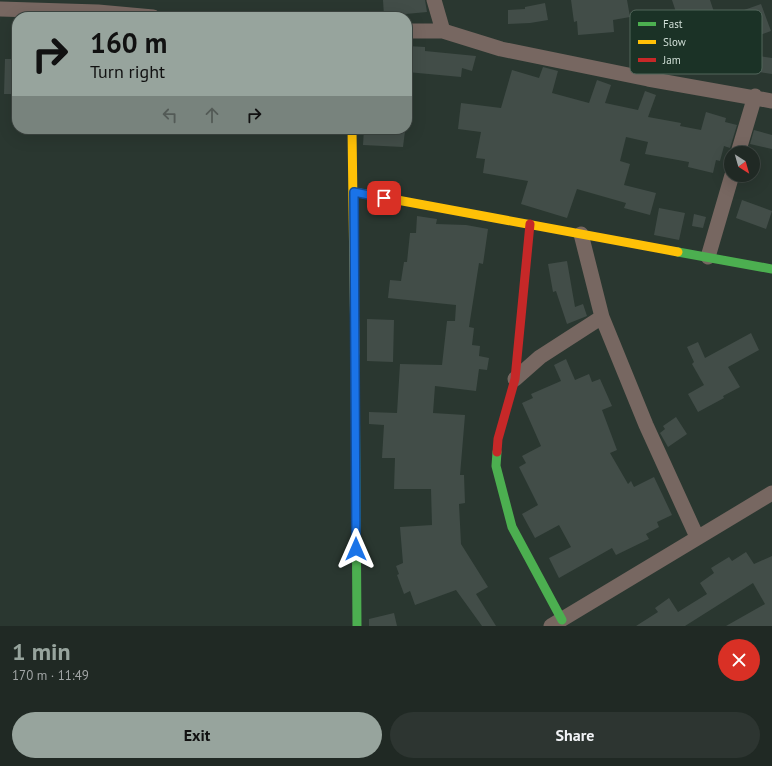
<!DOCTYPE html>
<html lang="en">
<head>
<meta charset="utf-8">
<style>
  body { margin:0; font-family:"PT Sans",sans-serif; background:#2d3531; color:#f1f3f6; height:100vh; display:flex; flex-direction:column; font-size:15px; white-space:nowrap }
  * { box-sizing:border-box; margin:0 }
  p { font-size:13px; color:#a2a6a6 }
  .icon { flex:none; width:22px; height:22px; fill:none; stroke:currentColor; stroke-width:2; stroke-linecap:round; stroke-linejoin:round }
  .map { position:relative; height:626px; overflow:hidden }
  .side { display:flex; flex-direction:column; background:#202924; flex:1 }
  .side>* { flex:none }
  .top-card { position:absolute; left:12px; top:12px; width:400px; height:122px; border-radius:16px; box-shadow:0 4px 16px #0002,0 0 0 1px #3d4541; background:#97a49d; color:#111; overflow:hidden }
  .needle { width:26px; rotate:143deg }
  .buttons { position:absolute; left:724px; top:146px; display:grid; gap:8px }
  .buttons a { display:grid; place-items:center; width:36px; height:36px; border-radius:50%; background:#202924; box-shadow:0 4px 16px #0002,0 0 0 1px #3d4541; font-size:20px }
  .pin { position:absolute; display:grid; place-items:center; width:34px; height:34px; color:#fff; margin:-17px; border-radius:8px; box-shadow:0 2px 6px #0006 }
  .me { position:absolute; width:44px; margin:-22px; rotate:0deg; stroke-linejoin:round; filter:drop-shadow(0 0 3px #0008) }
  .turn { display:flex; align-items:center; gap:14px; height:84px; padding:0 12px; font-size:18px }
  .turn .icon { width:52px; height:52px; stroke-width:2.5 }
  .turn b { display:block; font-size:28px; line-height:34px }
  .lanes { display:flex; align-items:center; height:38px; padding:0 12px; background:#0003; justify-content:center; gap:20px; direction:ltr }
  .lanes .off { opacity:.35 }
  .round { display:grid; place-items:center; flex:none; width:42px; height:42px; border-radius:21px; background:#2d3531 }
  .head { display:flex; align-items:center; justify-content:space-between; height:68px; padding:0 12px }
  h1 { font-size:24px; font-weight:700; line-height:30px; color:#97a49d }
  .button { display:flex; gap:8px; margin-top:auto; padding:8px 12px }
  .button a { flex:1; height:46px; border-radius:24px; background:#97a49d; color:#111; font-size:16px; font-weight:700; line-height:46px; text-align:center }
  .button a+a { background:#2d3531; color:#f1f3f6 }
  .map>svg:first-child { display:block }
</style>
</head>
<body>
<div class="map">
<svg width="772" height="626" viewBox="0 0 772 626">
  <rect width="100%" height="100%" fill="#2a3730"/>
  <path fill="#424d48" d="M383 0H425L427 12 384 16Z
    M571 0H627L630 17 613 20 614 32 578 35 577 21 574 22Z
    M672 0H710L720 30 686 42Z
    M545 3 548 20 530 23 508 24V10L525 9V7Z
    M761 4 771 31 740 42 730 15Z
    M407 46 425 47V51L476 56 472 71 462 68 461 77 407 72Z
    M741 53 772 58V74L738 69Z
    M5 59H17V94H4Z
    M543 67 558 71 552 93 589 103 597 80 611 85 605 103 638 110 645 91 656 95 648 117 681 123 680 126 701 130 706 112 726 118 725 122 737 125 730 148 724 146 720 161 716 160 713 173 688 167 689 162 645 154 648 142 626 137 620 161 630 164 624 185 656 193 650 215 624 208 626 203 577 189 567 218 521 204 528 181 483 173 485 159 476 158 481 132 458 129 461 103 501 108 512 70 539 78Z
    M364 129 405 131 403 147 363 145Z
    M754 130 772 135V149L750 144Z
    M742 200 772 211 766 229 736 218Z
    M659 208 685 213 679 240 654 235Z
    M694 214 706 217 703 228 692 226Z
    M417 216 437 219 436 224 466 225 488 229 483 264 479 263 469 327 474 328 472 345 480 346 479 356 489 358 487 370 479 369 476 391 435 386 433 413 465 415 460 475H464L465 503 459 504 461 544 488 587 476 594 496 626H482L456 590 415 605 410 591 404 594 397 575 399 574 396 566 403 563 400 527 432 525 431 489H394L395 458H382L384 425 369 424V412L397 413 400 364 442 365 447 321H455L456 305 388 298 390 280 401 281 404 262H407L410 233H416Z
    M567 261 575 307 583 304 587 316 567 324 556 291 553 292 548 264Z
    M367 319 394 320 393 362 367 361Z
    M751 333 759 350 728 367 740 387 723 396 724 398 698 412 688 394 704 385 692 364 694 362 687 347 698 342 705 358Z
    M566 359 575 380 589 374 592 382 600 379 612 406 602 410 617 450 610 453 628 484 631 481 634 487 654 477 672 515 657 522 659 527 646 534 649 539 616 555 612 548 559 578 549 558 571 547 559 525 535 538 522 514 538 505 519 467 526 463 522 456 541 446 522 403 533 398 531 394 561 381 554 365Z
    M676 417 687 434 668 447 660 433 665 429 663 426Z
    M746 552 754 564 772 556V626H726L765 604 753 583 685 626H636L658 612 655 608 669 598 678 612 707 594 700 583 714 573 711 568 729 557 732 561Z
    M394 613 397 626H369V619Z"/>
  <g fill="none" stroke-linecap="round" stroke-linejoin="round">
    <path stroke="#776761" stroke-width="15" d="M434 0 443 31
      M0 9 98 12 153 17
      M407 31H443L501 49 648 79 772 101
      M738 153 755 96
      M581 234 602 317 646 425 697 537
      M708 257 732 175
      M515 379 540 357 602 317
      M551 626 772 493"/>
    <path stroke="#4caf50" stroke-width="9" d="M678 252 772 269
      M355 353 357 626
      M497 452 496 466 512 527 562 620"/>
    <path stroke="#ffc107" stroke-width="9" d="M352 129 355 353
      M354 192 678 252"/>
    <path stroke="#c62828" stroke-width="9" d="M497 452 498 439 515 379 530 224"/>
  </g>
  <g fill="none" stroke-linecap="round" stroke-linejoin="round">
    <defs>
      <path id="route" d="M356 549 354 192 384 198"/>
    </defs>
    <use href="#route" stroke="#114b97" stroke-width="10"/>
    <use href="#route" stroke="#1a73e8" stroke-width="7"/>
  </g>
  <rect x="630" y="10" width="132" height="64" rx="6" fill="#1b3226" stroke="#52665b" stroke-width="1"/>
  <rect x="638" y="22" width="18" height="4" fill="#4caf50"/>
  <rect x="638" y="40" width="18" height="4" fill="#ffc107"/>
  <rect x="638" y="58" width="18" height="4" fill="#c62828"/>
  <g font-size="11" fill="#d1dfd7">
    <text x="663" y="28">Fast</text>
    <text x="663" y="46">Slow</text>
    <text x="663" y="64">Jam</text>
  </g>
</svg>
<div class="buttons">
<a><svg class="needle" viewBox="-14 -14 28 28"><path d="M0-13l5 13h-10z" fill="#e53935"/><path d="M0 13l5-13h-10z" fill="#a2a6a6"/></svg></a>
</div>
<div class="pin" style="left:384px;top:198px;background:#d93025"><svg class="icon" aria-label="arrive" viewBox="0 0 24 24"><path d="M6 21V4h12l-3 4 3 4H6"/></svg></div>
<svg class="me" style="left:356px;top:549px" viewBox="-20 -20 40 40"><path d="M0-17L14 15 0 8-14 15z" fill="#1a73e8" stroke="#fff" stroke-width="4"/></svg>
<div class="top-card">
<div class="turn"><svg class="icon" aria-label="right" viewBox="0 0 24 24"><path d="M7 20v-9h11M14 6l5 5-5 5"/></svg><div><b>160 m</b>Turn right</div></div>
<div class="lanes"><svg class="icon off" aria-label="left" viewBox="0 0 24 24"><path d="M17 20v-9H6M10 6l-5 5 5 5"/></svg><svg class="icon off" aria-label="ahead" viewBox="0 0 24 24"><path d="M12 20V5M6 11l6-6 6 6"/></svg><svg class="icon" aria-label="right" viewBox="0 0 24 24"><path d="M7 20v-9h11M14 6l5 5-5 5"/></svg></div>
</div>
</div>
<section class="side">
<div class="head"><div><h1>1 min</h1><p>170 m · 11:49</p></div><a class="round" style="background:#d93025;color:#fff"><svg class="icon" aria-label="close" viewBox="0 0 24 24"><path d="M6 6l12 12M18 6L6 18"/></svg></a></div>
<div class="button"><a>Exit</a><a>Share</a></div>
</section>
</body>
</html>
